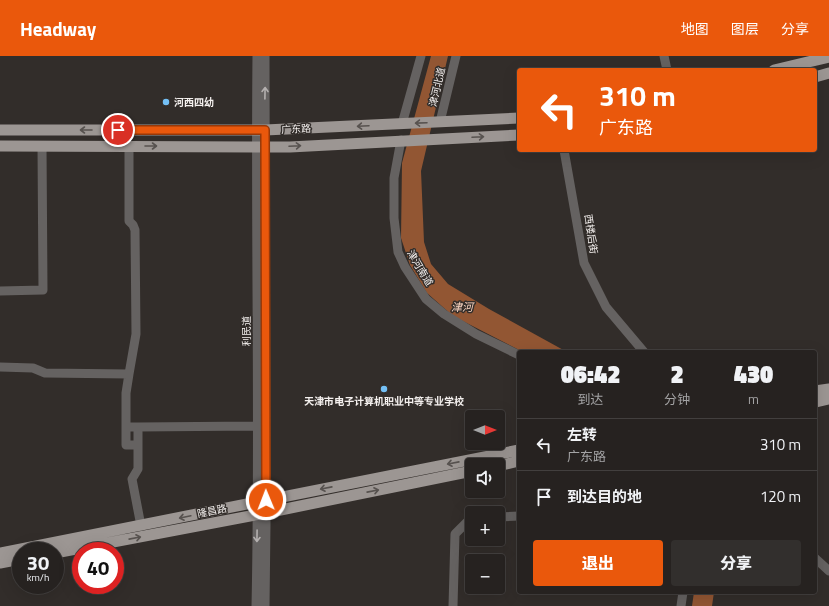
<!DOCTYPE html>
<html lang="zh">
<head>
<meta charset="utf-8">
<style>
  body { margin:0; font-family:"Titillium Web","Noto Sans SC",sans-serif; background:#322f2d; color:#f1f3f6; height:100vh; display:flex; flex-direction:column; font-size:15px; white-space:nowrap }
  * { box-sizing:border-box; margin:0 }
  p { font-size:13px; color:#a4a4a5 }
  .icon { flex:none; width:22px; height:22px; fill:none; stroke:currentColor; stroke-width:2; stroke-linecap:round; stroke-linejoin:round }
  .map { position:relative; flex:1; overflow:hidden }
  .sheet { position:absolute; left:517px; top:294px; width:300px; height:244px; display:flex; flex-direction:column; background:#262220; border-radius:4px; box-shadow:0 4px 16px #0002,0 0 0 1px #423f3e }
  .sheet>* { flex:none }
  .hud { position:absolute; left:517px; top:12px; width:300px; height:84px; border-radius:4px; box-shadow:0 4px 16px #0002,0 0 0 1px #423f3e; background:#ea580c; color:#fff; overflow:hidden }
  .needle { width:26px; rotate:90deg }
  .tools { position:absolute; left:465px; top:354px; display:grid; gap:8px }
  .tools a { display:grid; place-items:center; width:40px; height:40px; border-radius:4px; background:#262220; box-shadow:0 4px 16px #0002,0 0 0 1px #423f3e; font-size:20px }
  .speed { position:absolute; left:12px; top:486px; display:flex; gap:8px; font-size:20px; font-weight:700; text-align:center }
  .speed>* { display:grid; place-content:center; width:52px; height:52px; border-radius:50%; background:#262220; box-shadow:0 4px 16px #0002,0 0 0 1px #423f3e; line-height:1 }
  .speed small { font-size:10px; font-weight:400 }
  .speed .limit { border:6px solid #d22; background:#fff; color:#111 }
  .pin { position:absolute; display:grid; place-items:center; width:34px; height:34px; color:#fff; margin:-17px; border:2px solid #fff; border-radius:50%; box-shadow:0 1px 4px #0007 }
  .me { position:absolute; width:44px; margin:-22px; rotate:359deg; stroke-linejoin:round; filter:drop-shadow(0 0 3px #0008) }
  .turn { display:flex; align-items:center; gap:14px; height:84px; padding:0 16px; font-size:18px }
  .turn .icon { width:52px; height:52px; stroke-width:2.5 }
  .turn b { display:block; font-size:28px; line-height:34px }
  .eta { display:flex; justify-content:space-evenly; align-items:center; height:68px; text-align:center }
  .eta b { font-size:24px; font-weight:800; line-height:28px }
  .cta { display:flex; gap:8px; margin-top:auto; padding:8px 16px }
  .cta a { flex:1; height:46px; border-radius:4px; background:#ea580c; color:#fff; font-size:16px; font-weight:800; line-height:46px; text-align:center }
  .cta a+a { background:#322f2d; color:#f1f3f6 }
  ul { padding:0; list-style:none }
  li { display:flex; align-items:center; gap:12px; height:52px; padding:0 16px; border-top:1px solid #423f3e }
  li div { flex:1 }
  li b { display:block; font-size:15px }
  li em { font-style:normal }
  header { display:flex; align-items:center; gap:24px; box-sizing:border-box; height:56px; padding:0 20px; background:#ea580c; color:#fff }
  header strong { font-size:19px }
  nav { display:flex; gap:22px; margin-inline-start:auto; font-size:14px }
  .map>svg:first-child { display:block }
</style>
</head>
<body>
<header>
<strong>Headway</strong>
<nav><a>地图</a><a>图层</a><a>分享</a></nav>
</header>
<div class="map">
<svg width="829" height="550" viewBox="0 0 829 550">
  <rect width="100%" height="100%" fill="#322d2a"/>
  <path fill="#925633" d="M431 0H448L421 115 424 186 431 208 448 228 489 253 567 296H523L453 260 427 237 410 209 401 182 402 107Z
    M694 536H714L712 550H692Z"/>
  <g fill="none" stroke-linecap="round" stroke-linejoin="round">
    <path stroke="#656261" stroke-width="9" d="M664 0 667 14
      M440 66 456 0
      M402 68 421 0
      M401 84 394 122V162L398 196 405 211 426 243 444 258 476 278 519 299
      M564 94 584 207 606 251 644 296
      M0 235 43 234 42 90
      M0 311 33 312 45 317 129 318 136 278 135 174 133 169 129 165V90
      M129 318 126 337V389H138
      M126 371H138V413L132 423 141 470
      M138 371 262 370
      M498 461 519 460
      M815 502 829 515
      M256 550C260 367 255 183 257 0
      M265 550 266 468 265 0
      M453 550 455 478 470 463H472
      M681 550 683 536"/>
    <path stroke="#9c9693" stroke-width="11" d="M774 14 829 1
      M815 21 829 17
      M0 74H265L519 62
      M0 90 290 91 519 79
      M815 335 829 333
      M815 346 829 343
      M498 410 519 405
      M0 497 519 394
      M55 497 266 457 472 415
      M0 507 21 503"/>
  </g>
  <defs><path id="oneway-shaft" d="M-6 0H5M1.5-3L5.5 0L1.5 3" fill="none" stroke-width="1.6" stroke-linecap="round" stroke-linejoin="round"/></defs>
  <g stroke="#b4b0af">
    <use href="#oneway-shaft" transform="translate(265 37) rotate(-89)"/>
    <use href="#oneway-shaft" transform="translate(257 480) rotate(91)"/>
  </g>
  <g stroke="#57524f">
    <use href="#oneway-shaft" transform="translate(421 67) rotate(178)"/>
    <use href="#oneway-shaft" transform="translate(363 70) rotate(177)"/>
    <use href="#oneway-shaft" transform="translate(86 74) rotate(180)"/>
    <use href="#oneway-shaft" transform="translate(478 81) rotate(-3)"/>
    <use href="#oneway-shaft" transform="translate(151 90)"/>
    <use href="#oneway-shaft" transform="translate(295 90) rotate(-3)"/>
    <use href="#oneway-shaft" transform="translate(453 407) rotate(169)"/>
    <use href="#oneway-shaft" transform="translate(326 432) rotate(169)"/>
    <use href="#oneway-shaft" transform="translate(373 435) rotate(-11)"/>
    <use href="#oneway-shaft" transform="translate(185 461) rotate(168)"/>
    <use href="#oneway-shaft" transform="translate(135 482) rotate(-11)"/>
  </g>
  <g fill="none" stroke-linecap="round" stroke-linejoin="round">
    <defs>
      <path id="route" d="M118 74H265L266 444"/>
    </defs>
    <use href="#route" stroke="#983908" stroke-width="10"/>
    <use href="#route" stroke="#ea580c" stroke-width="7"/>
  </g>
  <g fill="#74c0f6" stroke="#322d2a" stroke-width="1.5">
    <circle cx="166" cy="46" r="4"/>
    <circle cx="384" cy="333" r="4"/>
  </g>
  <g text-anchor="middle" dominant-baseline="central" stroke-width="3" stroke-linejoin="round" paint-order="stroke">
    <g font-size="10" fill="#f4f0ee" stroke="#322d2a">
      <text transform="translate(437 31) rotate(-77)">津河北道</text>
      <text transform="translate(296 73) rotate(-3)">广东路</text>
      <text transform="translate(591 178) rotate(81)">西楼后街</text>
      <text transform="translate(420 212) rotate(59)">津河南道</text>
      <text transform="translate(246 275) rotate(-90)">利民道</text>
      <text transform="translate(212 455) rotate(-12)">隆昌路</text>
    </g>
    <g font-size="10" font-weight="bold" fill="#f4f0ee" stroke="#322d2a" text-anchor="start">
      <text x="174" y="46">河西四幼</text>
      <text x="384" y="345" text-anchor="middle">天津市电子计算机职业中等专业学校</text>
    </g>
    <g font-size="11" font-style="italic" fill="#fdd8c4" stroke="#322d2a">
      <text x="462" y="251">津河</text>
    </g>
  </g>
</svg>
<div class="tools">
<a><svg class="needle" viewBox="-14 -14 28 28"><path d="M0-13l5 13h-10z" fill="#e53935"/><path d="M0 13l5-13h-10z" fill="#a4a4a5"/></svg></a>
<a><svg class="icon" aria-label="sound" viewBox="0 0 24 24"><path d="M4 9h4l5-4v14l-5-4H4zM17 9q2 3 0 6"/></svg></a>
<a>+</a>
<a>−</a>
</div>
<div class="speed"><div>30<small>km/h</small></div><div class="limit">40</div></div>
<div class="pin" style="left:118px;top:74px;background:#d93025"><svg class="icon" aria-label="arrive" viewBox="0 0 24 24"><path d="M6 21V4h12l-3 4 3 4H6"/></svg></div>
<svg class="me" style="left:266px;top:444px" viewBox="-20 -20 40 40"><circle r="17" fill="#ea580c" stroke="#fff" stroke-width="3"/><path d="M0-11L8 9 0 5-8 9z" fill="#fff"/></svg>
<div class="hud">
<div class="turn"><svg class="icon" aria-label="left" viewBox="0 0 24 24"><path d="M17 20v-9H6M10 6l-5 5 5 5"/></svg><div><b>310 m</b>广东路</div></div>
</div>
<section class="sheet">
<div class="eta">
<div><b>06:42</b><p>到达</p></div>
<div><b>2</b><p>分钟</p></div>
<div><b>430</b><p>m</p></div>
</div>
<ul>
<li><svg class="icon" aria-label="left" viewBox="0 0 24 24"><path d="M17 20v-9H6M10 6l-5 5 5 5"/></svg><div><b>左转</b><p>广东路</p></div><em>310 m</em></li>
<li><svg class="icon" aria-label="arrive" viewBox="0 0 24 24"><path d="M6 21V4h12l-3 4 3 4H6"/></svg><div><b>到达目的地</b></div><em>120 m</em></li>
</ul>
<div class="cta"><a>退出</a><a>分享</a></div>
</section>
</div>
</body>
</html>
